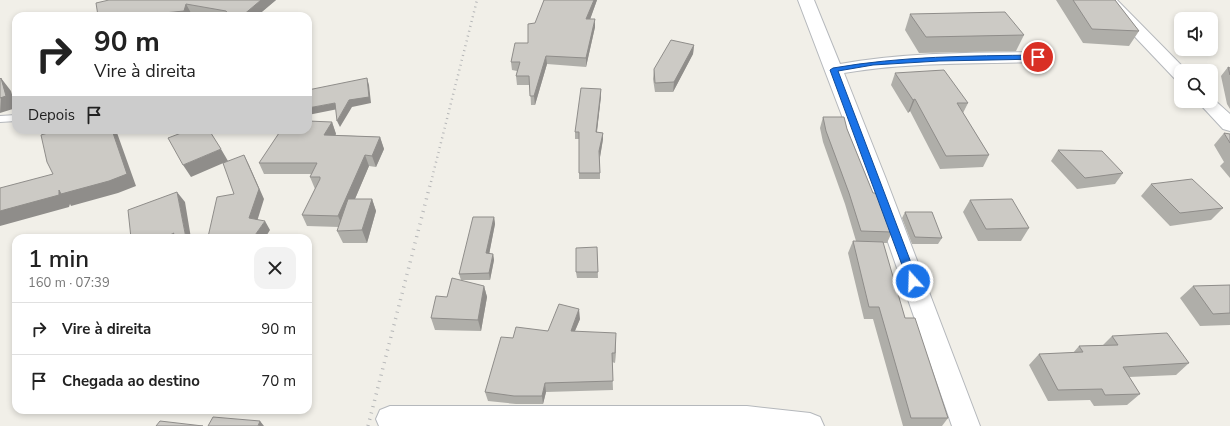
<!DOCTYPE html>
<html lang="pt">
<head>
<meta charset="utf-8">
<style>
  body { margin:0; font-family:"Nunito Sans",sans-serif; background:#f2f2f2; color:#222; height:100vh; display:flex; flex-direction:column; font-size:15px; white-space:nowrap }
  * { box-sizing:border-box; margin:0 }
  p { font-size:13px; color:#767676 }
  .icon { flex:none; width:22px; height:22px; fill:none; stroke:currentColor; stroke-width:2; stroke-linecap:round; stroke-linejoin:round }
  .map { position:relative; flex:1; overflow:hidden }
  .side { position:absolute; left:12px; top:234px; width:300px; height:180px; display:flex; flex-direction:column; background:#fff; border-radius:12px; box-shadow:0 2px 6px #0003 }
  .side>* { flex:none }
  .banner { position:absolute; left:12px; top:12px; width:300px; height:122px; border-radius:12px; box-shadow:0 2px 6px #0003; background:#fff; color:#222; overflow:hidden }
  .tools { position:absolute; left:1174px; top:12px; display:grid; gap:8px }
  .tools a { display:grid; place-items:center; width:44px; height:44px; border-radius:8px; background:#fff; box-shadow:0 2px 6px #0003; font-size:20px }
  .pin { position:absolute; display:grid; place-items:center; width:34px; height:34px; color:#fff; margin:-17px; border:2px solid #fff; border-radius:50%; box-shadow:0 1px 4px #0007 }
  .me { position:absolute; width:44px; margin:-22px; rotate:340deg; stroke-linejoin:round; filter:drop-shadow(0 0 3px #0008) }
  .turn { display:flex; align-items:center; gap:14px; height:84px; padding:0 16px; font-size:18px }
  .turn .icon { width:52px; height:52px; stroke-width:2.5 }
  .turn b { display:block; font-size:28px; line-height:34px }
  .then { display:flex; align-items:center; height:38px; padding:0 16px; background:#0003; gap:8px; font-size:15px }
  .round { display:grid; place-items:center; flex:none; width:42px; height:42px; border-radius:12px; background:#f2f2f2 }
  .head { display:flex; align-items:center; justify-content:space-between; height:68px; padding:0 16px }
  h1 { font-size:24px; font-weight:600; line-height:30px }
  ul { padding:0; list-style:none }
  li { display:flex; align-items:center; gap:12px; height:52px; padding:0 16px; border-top:1px solid #e0e0e0 }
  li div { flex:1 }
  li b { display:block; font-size:15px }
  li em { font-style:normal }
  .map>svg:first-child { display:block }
</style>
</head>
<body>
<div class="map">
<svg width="1230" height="426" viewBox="0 0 1230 426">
  <rect width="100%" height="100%" fill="#f1efe8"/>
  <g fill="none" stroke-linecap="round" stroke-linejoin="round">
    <defs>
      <path id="service" d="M16 115V121L0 122V116Z"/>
      <path id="minor" d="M798 0H814L840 64C905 52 972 53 1038 52L1044 53 1047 57 1044 61 1038 62C973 64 908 62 844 73L886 179 980 426H952L866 179Z
        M1100 0H1117L1187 71H1181V80L1175 79Z
        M1211 97 1230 114V131L1223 129 1197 101H1211Z
        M390 406H747L810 413 820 417 824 426H379L376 419 380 410Z"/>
    </defs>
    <use href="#service" stroke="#b5b8bc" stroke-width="2"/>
    <use href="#minor" stroke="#b5b8bc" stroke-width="2"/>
    <use href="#service" fill="#fff" fill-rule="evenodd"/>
    <use href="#minor" fill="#fff" fill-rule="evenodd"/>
    <path stroke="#b6b7b8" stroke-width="2.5" stroke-dasharray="1 4" stroke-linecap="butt" d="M431 182 477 0"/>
    <path stroke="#b6b7b8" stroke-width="3.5" stroke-dasharray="1 5.5" stroke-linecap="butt" d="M368 426 431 181"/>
  </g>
  <path fill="#afaea9" d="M276 0 257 16H207L191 13 96 3Z
    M544 0H597L590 19 595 27 586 67 547 64 535 105H531L530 85H517L516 76 517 71 512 70 511 62 528 43Z
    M1056 0H1115L1139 31 1129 46 1083 43Z
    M910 14 1024 35 1016 51 919 53 905 30Z
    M694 45 693 54 673 92H655L653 79 654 69Z
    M1228 67 1230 68V109L1227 104 1221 76Z
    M895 73 968 103 963 113 989 155 983 167 940 169 910 111 908 113 891 85Z
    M601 89V96L597 132 603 133V139L600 157V179H579V139H575V132Z
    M823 117 847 129 873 193 892 232 887 243H883L905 318 948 418 942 426H903L873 319H864L848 253 853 241H856L845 204 823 142 820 128Z
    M332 122 336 134 335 135 380 137 384 149 376 167 369 166 355 199H372L376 211 367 243H343L337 231 339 227 307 226 302 215 315 189 310 177 311 174H264L259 163Z
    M1224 133 1230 134V178L1220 166 1224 162 1214 145Z
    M1058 150 1123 173 1115 184 1077 189 1051 161Z
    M1151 184 1223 208 1211 220 1170 226 1141 196Z
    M970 200 1029 228 1021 241H978L963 212Z
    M905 212 942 238 938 244H912L902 218Z
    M494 217 495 224 489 254H493L494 260 490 280H461L459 274Z
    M597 247 598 278H577L576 272Z
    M1230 285V325L1200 326 1180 298 1193 286Z
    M484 286 487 297 481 331 435 330 431 318 447 297Z
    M580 319 575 331 616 342 615 363 612 362 613 390 546 392 543 404H516L488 401 485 392 513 338 548 331Z
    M1112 336 1189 363 1176 375 1129 377 1140 394 1127 405 1094 406 1090 400 1048 401 1029 365 1039 354 1073 353 1079 346 1103 345Z"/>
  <path fill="#8f8d8a" d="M261 0H276L257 16H242Z
    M594 0H597L587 28 586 19Z
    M186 4 191 13 190 16H159L164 13Z
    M595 19V27L586 67V58Z
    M694 45 693 54 673 92 674 82Z
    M546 56 547 64 535 105 534 96Z
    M1 78 11 91 16 108 0 113Z
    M367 78 369 85 371 103 352 107 340 127 337 121 349 100Z
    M601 89V96L596 139V132Z
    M915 99 910 111 908 113 913 100Z
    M335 103 338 109 308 115V108Z
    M332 122 336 134 329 146 324 135Z
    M112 130H116L136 186 118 193 71 206 70 204 69 207 0 226V211L59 190Z
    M603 133V139L600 157 599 151Z
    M380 137 384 149 376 167 372 156Z
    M221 149 228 161 191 177 183 165Z
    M244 155 249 165 264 199 255 228 249 218Z
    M365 155 369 166 343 227 338 216Z
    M177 192 185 202 191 238H186Z
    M372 199 376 211 367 243 362 230Z
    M494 217 495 224 488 260 486 253Z
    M265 221 270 230 265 238H253Z
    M174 233 178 238H164Z
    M493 254 494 260 490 280 489 273Z
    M484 286 487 297 481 331 478 320Z
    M579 309 580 319 571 340V331Z
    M616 333V342L615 363V353Z
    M545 383 546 392 543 404 542 396Z
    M260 421 264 426H258Z"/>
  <path fill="#cccac5" stroke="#8f8d8a" d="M109 0H261L242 16H230L226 11 186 4 184 11 164 13 159 16H98L96 3Z
    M544 0H594L586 19H595L586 58 546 56 534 96H530L529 76H516L520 62H511L515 43H528V24L535 23Z
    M1073 0H1115L1139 31 1092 29Z
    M1005 12 1024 35 926 37 910 14Z
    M671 40 694 45 674 82 655 83 654 69Z
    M1228 67 1230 68V75Z
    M944 70 968 103H957L989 155 946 156 915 99 913 100 895 73Z
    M1 78 6 96 0 98V79Z
    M367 78 369 97 349 100 337 121 335 103 308 108V90Z
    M581 88 601 89 596 132 603 133 599 151 600 173H579V132H575Z
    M823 117H844L847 129 873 193H878L892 232 861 231 849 193 826 131Z
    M308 121 332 122 324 135 380 137 372 156 365 155 338 216 302 215 320 179V177H310L317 163H259L281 130H308Z
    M58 130H112L127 174 109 181 61 194 59 190V195L0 211V188L53 174 47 162 41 135Z
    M189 130H209L221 149 183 165 168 138Z
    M1224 133 1230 134V143Z
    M1058 150 1102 151 1123 173 1085 178Z
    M244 155 259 189 249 218 265 221 253 238H217L208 237 217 197 234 194 223 163Z
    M1192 179 1223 208 1180 213 1151 184Z
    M177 192 186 238H171L174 233 164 238H131L128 210Z
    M348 199H372L362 230 337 231Z
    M1012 199 1029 228 986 229 970 200Z
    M905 212H932L942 238 915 237Z
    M473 217H494L486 253 493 254 489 273 459 274Z
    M853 241 883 242 905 318H915L948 418H911L879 307H869Z
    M597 247 598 272H576V248Z
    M452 278 484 286 478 320 431 318 436 296 447 297Z
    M1230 285V313L1213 314 1193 286Z
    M559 304 579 309 571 331 616 333 615 353H612L613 381 545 383 542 396H514L485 392 501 337 513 338 516 327 548 331Z
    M1167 333 1189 363 1123 367 1140 394 1105 395 1102 389 1058 390 1039 354 1083 352 1079 346 1118 345 1112 336Z
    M213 417 260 421 258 426H208Z
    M160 421 203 426H156Z"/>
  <path fill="#1a73e8" stroke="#114b97" d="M1038 55 1041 56V59L939 61 873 65 838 71 918 281 916 284H909L830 70 833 68C902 56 969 56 1038 55Z"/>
</svg>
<div class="tools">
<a><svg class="icon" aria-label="sound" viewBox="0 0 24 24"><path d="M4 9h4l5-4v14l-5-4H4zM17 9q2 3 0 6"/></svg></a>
<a><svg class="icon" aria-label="search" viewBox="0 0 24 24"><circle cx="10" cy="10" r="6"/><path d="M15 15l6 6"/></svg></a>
</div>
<div class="pin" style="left:1038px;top:57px;background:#d93025"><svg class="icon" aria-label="arrive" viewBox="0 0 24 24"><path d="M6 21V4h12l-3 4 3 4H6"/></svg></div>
<svg class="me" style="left:913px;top:281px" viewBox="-20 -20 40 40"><circle r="17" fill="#1a73e8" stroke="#fff" stroke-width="3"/><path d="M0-11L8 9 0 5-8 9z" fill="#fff"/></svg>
<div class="banner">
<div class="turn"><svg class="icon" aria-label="right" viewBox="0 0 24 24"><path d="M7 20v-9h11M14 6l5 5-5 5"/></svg><div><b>90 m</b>Vire à direita</div></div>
<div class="then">Depois<svg class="icon" aria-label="arrive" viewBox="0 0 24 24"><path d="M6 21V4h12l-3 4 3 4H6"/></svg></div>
</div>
<section class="side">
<div class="head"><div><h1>1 min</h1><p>160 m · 07:39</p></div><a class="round"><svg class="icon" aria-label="close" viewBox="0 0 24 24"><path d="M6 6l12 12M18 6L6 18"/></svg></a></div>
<ul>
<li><svg class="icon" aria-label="right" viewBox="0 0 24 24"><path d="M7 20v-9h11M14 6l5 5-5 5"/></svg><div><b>Vire à direita</b></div><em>90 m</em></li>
<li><svg class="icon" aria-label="arrive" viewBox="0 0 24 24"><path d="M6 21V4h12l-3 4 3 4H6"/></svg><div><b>Chegada ao destino</b></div><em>70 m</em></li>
</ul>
</section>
</div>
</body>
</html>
